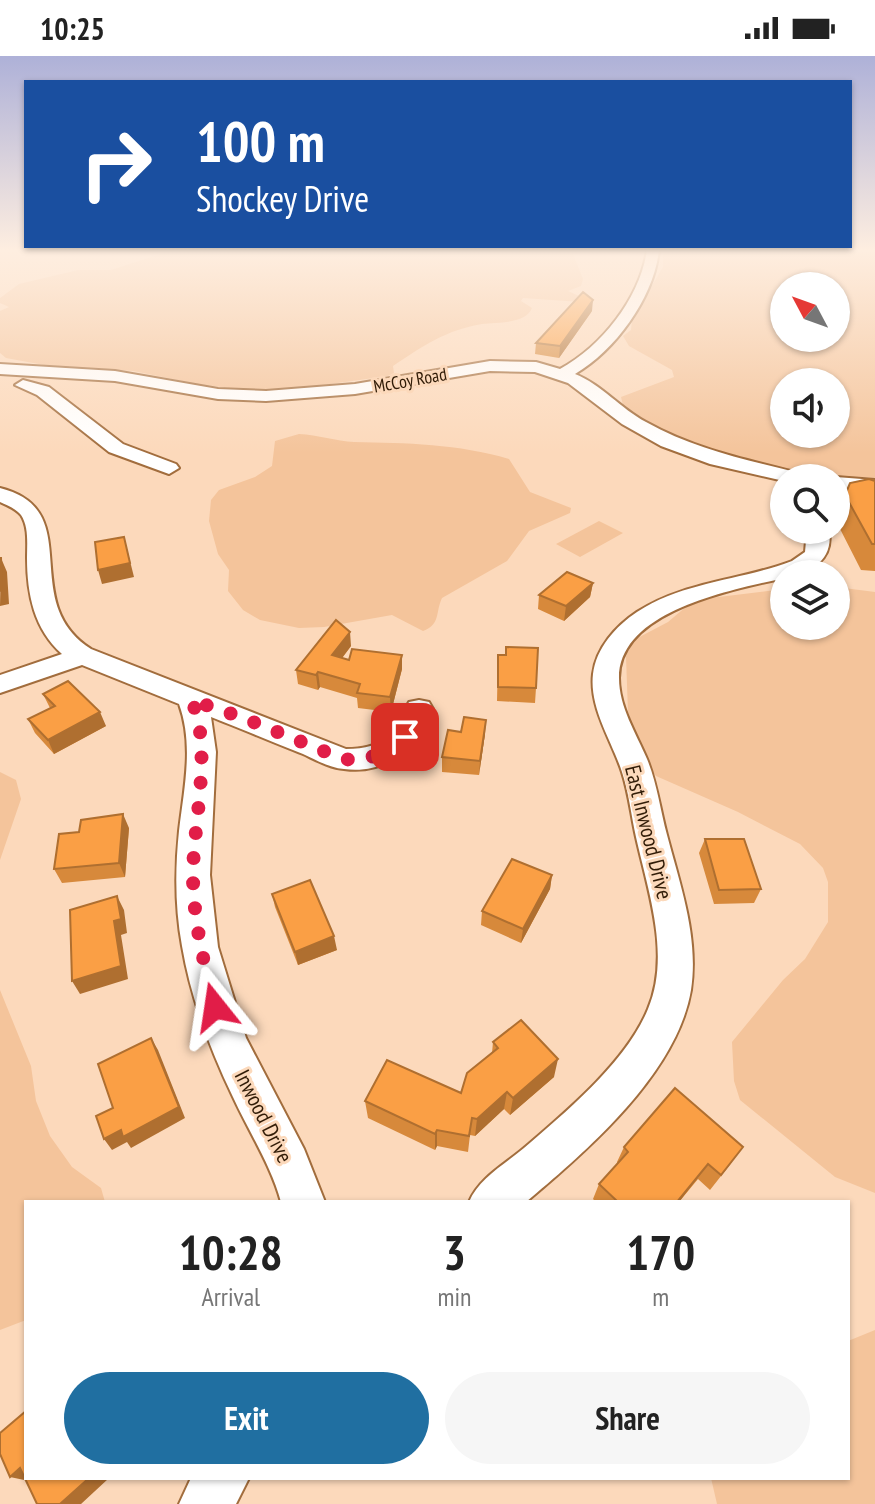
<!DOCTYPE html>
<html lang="en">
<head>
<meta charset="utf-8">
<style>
  body { margin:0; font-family:"PT Sans Narrow",sans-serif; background:#f6f6f6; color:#222; height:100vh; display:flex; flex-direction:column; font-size:30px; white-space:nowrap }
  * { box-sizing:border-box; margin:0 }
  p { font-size:26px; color:#767676 }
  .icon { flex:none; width:44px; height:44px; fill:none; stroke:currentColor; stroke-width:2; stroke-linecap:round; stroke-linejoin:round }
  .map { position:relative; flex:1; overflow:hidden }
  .drawer { position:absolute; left:24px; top:1144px; width:826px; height:280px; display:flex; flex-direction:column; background:#fff; border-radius:0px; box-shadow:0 2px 6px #0004 }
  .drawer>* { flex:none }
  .top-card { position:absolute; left:24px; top:24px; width:828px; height:168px; border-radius:0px; box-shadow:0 2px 6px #0004; background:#1a4fa0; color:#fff; overflow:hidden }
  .needle { width:52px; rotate:311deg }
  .controls { position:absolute; left:770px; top:216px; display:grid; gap:16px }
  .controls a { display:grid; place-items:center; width:80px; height:80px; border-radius:50%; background:#fff; box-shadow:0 2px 6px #0004; font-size:40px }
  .pin { position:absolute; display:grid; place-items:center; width:68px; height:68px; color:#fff; margin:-34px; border-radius:16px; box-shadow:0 4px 12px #0006 }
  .me { position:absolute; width:88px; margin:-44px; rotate:345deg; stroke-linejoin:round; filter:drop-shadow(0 0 6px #0008) }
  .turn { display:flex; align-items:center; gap:28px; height:168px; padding:0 40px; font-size:36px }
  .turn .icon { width:104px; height:104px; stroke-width:2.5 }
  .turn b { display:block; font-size:56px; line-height:68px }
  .eta { display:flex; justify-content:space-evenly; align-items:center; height:136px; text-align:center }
  .eta b { font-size:48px; font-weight:800; line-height:56px }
  .action { display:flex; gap:16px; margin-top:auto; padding:16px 40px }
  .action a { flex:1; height:92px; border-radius:48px; background:#206fa1; color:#fff; font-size:32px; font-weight:800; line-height:92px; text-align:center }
  .action a+a { background:#f6f6f6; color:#222 }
  .status { display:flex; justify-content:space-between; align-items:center; height:56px; padding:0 40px; background:#fff; direction:ltr }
  .status svg { height:22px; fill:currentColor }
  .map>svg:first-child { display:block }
</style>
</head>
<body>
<div class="status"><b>10:25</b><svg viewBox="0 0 49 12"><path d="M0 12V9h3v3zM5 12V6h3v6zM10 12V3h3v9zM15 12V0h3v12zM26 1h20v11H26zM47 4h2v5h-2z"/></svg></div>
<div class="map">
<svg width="875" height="1448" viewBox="0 0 875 1448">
  <rect width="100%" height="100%" fill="#fcd9bb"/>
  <path fill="#f4c49b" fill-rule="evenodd" d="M173 194H608L611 196 573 198 583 223 581 230 568 235 579 240 581 246 523 242 521 245 532 252C526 268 498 266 482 268 446 274 423 290 393 310L394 317 388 320 302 332 253 335 197 328 133 315 44 309 6 302 0 297V255L9 251 0 247V242L19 228 78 214H111Z
    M674 194H875V422C786 419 701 401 624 353L621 341 674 321 672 314 629 290 623 280 631 274 632 263 663 211V198ZM784 230H836V282H784ZM784 326H836V378H784Z
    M299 378C318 379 336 385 354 386 406 387 459 388 509 403L530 436 571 452 570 457 529 475 507 505 442 542C435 557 441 568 423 575L392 559 324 571 299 572 260 564 243 554 228 535 229 514 218 498 209 465 211 444 219 434 255 421 272 410 275 385Z
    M599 465 623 477 580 501 556 488Z
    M836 531 875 536V1137L835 1121 740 1044 734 1025 732 986 783 924 805 903 828 866V826L823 812 800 788 738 756 656 720 648 711 628 656 626 601 630 586 668 566 694 544 784 533V570H836Z
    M0 716 16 724 21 743 0 804Z
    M0 934 31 1010 36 1045 50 1080 72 1111 101 1132 105 1146H26V1264L0 1274Z
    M875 1274V1448H717L711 1422H848V1285Z"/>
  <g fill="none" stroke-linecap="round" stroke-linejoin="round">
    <defs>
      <path id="minor" d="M647 194H659C654 241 616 294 575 318 601 328 621 353 646 366 696 394 748 404 803 418L806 422H784V425L710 408 661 390 622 368 568 327 535 316 490 315 355 338 266 345 218 343 115 325 0 318V308L115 315 218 333 266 335 355 328 490 305 536 306 560 313C602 290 640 242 647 194Z
        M23 324 49 331 123 388 176 408 179 412 169 418 109 396 37 339 15 329Z
        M836 421 875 424V436L836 433V422H832Z
        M0 432C88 454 16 545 91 593L346 693C387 693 391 677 409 646L419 644 429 646 433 653C421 691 385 719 344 713 330 712 316 704 303 698 272 686 242 673 211 661L216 696 210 819 218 891 246 982 304 1093 325 1146H281C271 1109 249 1076 233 1041 210 993 191 943 182 890 175 852 175 813 179 775 184 732 194 689 179 648L82 609 0 637V619L62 598C34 573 27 538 27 502 27 488 29 471 21 459 16 453 7 449 0 446Z
        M807 474H829C834 504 811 518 784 518V522C733 534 619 554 619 622 619 651 636 677 647 703 657 727 660 753 667 779 680 829 699 881 691 934 677 1017 587 1095 526 1146H469C479 1122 504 1109 524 1092 566 1056 627 1005 648 953 671 899 648 835 636 781 631 759 629 737 622 716 612 685 589 652 593 618 596 592 616 570 637 556 685 525 740 525 792 505L805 496Z
        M191 1422H249L236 1448H179Z"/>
    </defs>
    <use href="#minor" stroke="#a26d3d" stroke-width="4"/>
    <use href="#minor" fill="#fff" fill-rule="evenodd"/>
  </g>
  <path fill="#d7893b" d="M592 255 559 302 535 298 536 287Z
    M875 425V515L861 514 836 465V463L850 427Z
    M593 527 590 541 564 565 538 553 539 539Z
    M351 590 342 602 349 604 402 599V613L391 656 358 652 357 642 320 631 318 634 298 628 296 614Z
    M498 599 536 632 535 647 497 645Z
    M43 638 106 670 54 698 35 677 28 663 50 652Z
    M461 676 485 678 479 719 442 716V701Z
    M129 772 125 821 62 827 54 813 79 776Z
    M705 783 761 833 754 847 714 848 699 797Z
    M552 819 550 833 521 887 481 869 482 855Z
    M272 838 337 894 298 909 275 851Z
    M493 986 554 1021 510 1059 504 1053 475 1080 470 1079 468 1096 437 1090 435 1094 368 1062 365 1045 461 1037 492 997Z
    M624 1091 732 1106 710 1134 698 1123 679 1146H596L593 1143 599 1128 618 1108 617 1106Z"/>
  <path fill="#af6f30" d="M593 244 592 255 559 302 560 290Z
    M124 481 134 521 102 528 98 514Z
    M1 502 7 516 9 548 0 550Z
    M593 527 590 541 564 565 566 550Z
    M350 576 351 590 333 614 332 599Z
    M402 599V613L391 656 390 641Z
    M318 616 320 631 318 634 316 619Z
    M100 656 106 670 54 698 48 684Z
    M486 664 485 678 479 719 480 705Z
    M123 758 129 772 125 821 119 807Z
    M552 819 550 833 521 887 523 873Z
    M117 840 124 854 127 877 121 879 128 923 80 938 72 925Z
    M334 880 337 894 298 909 295 896Z
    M151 982 158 994 185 1062 131 1092 127 1086 112 1094 104 1083Z
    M558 1003 554 1021 510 1059 513 1042Z
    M507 1036 504 1053 475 1080 477 1063Z
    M437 1074V1090L435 1094V1078Z
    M708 1108 679 1146H677Z
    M20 1412 29 1425 10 1421Z
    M89 1422H108V1423L81 1448H60Z"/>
  <path fill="#fa9f45" stroke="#af6f30" stroke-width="2" d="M583 236 593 244 560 290 536 287Z
    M869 423 875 425V488H872L845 439 850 427Z
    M124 481 130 507 98 514 95 486Z
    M0 502H1L2 534 0 535Z
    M567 516 593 527 566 550 539 539Z
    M336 564 350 576 332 599 349 604 352 593 402 599 390 641 357 637 360 628 318 616 316 619 296 614Z
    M506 591 538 592 536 632 498 631V599H506Z
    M68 625 100 656 48 684 28 663 55 650 43 638Z
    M464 661 486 664 480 705 442 701 448 674 461 676Z
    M123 758 119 807 54 813 59 778 79 776 81 764Z
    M705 783H744L761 833 719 834Z
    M512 803 552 819 523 873 482 855Z
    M310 824 334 880 295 896 272 838Z
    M117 840 121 863 114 865 121 910 72 925 70 854Z
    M521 964 558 1003 513 1042 507 1036 477 1063 472 1062 469 1080 437 1074 435 1078 365 1045 387 1004 461 1037 467 1017 498 992 493 986Z
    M151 982 179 1051 123 1081 121 1074 104 1083 96 1060 113 1052 98 1008Z
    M675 1032 743 1091 721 1119 708 1108 677 1146H618L599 1128 628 1096 624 1091Z
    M26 1355V1422H89L60 1448H37L20 1412 10 1421 0 1398V1377Z"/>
  <linearGradient id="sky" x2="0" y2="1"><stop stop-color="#aeb1d8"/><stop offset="0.49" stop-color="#feeee0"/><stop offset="1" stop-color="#feeee0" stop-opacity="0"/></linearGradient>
  <rect width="875" height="397" fill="url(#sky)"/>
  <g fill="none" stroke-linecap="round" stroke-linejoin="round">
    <path stroke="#e11d48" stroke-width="14" stroke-dasharray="0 25.2" d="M215 951C204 908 194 867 193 823 192 771 214 690 191 644L241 661 343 703C369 706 386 697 405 681"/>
  </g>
  <g text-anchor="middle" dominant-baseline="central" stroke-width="6" stroke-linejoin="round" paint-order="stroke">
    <g font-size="18" fill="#311c07" stroke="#fcd9bb">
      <text transform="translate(410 324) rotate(-10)">McCoy Road</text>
    </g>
    <g font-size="22" fill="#311c07" stroke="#fcd9bb">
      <text transform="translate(649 776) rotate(76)">East Inwood Drive</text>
      <text transform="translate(264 1060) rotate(63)">Inwood Drive</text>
    </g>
  </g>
</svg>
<div class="controls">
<a><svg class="needle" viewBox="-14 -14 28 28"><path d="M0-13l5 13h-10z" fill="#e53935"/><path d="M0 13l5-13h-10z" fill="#767676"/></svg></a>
<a><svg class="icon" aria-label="sound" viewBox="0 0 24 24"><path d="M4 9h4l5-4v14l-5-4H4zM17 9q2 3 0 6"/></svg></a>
<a><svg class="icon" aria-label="search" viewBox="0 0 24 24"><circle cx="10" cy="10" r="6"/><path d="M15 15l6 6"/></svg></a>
<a><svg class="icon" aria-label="layers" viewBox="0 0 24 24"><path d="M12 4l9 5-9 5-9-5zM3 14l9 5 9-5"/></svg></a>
</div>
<div class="pin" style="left:405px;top:681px;background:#d93025"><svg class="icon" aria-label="arrive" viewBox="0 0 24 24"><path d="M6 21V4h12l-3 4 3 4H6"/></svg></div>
<svg class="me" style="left:215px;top:951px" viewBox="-20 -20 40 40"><path d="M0-17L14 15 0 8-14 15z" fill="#e11d48" stroke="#fff" stroke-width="4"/></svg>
<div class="top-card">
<div class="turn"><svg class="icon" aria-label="right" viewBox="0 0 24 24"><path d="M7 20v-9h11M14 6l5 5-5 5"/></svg><div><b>100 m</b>Shockey Drive</div></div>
</div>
<section class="drawer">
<div class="eta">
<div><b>10:28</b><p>Arrival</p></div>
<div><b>3</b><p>min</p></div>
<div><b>170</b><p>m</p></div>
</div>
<div class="action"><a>Exit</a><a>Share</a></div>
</section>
</div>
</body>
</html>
